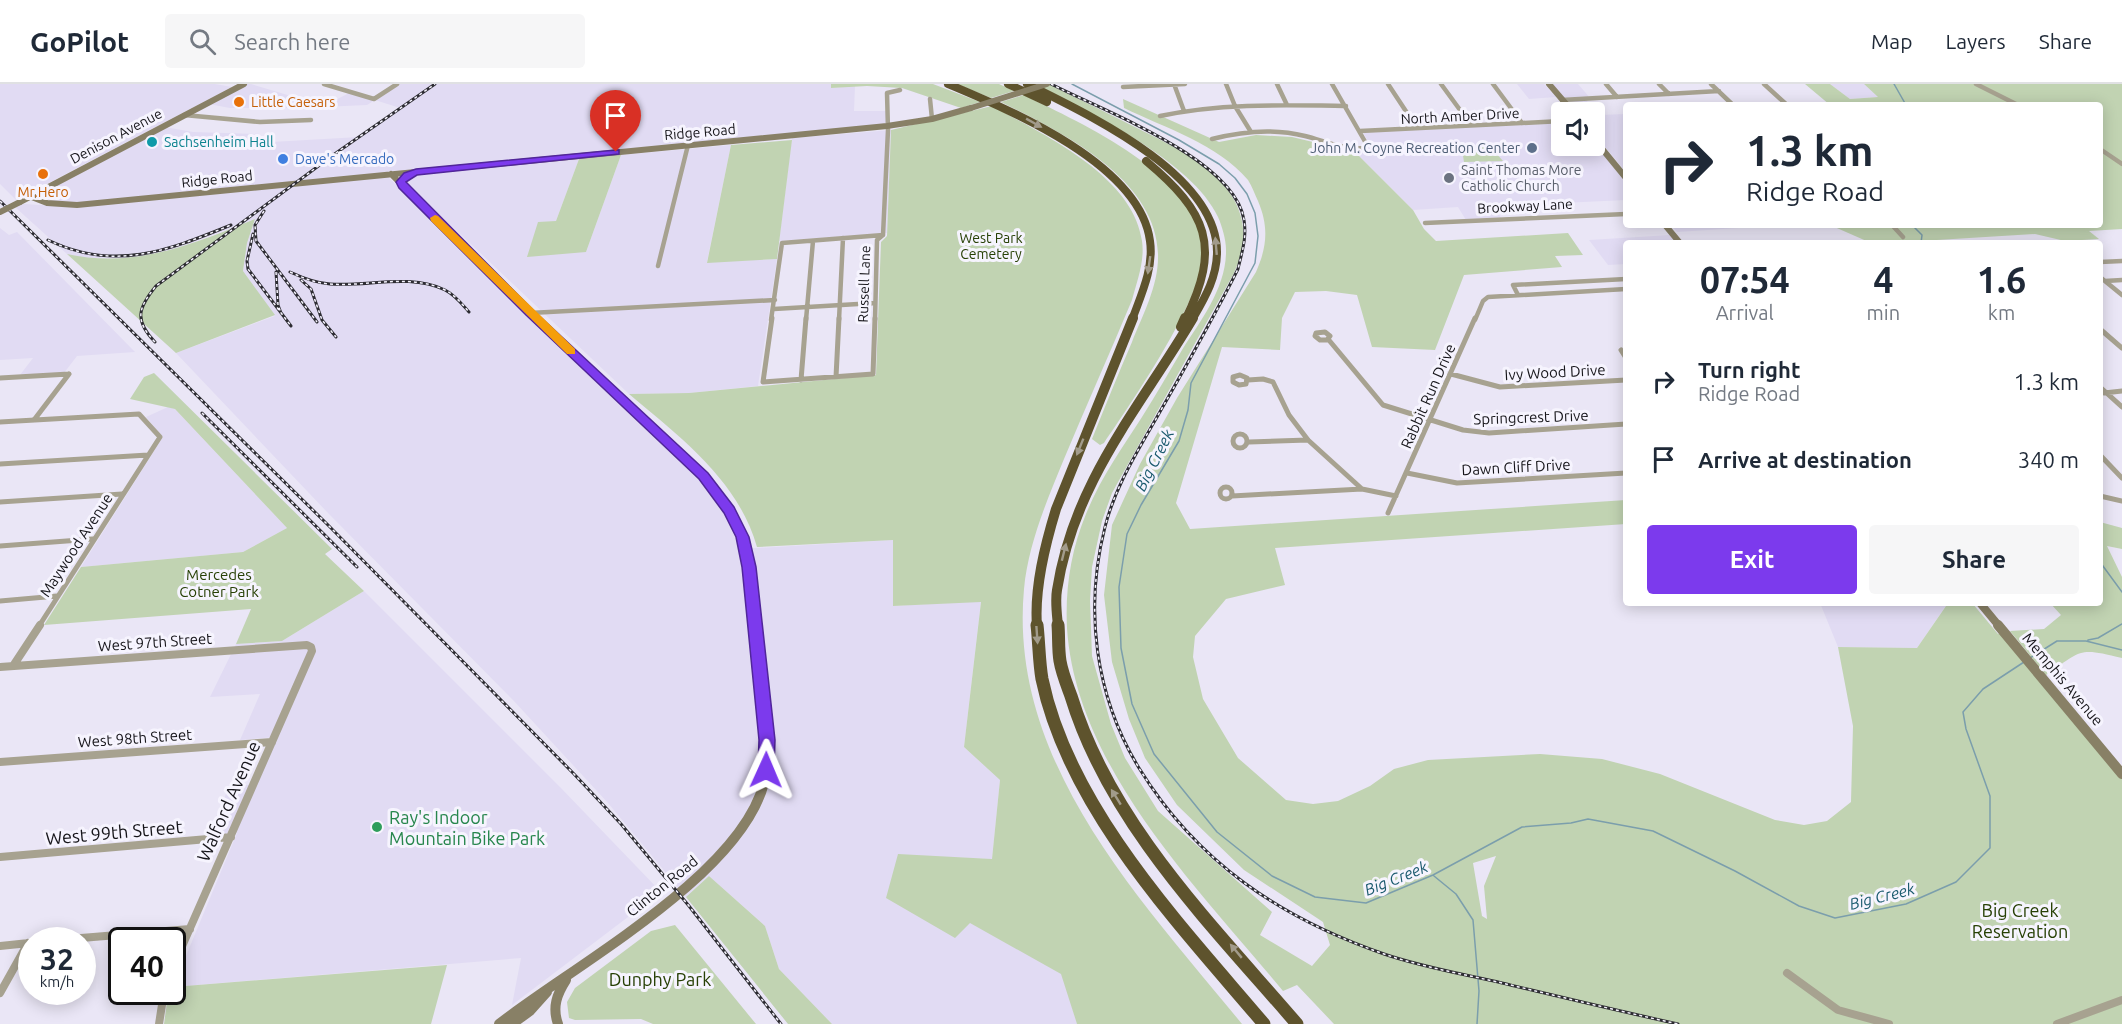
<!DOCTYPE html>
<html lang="en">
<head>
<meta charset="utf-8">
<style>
  body { margin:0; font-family:Ubuntu,sans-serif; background:#f6f6f7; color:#1f2937; height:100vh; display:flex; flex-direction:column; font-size:22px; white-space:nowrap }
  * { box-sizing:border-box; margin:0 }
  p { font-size:20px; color:#747a83 }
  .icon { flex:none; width:33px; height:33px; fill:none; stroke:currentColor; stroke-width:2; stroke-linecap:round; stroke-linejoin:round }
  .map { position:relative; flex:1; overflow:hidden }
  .side { position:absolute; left:1623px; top:156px; width:480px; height:366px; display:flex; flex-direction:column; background:#fff; border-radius:6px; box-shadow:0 3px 15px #0003 }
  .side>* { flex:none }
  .hud { position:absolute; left:1623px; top:18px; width:480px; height:126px; border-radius:6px; box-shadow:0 3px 15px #0003; background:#fff; color:#1f2937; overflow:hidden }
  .tools { position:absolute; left:1551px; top:18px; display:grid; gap:12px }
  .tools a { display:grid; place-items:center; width:54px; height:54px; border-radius:6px; background:#fff; box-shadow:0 3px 15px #0003; font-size:30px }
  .speed { position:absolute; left:18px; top:843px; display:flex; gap:12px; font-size:30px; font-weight:700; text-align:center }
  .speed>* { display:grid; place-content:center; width:78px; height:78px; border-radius:50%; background:#fff; box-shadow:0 3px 15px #0003; line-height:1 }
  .speed small { font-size:15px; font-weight:400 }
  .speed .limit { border:3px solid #111; border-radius:9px; background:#fff; color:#111 }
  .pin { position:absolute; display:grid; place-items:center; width:51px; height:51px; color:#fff; margin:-62px -26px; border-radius:50% 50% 50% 0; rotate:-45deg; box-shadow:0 0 6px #0007 }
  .pin .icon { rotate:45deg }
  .me { position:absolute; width:66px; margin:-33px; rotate:1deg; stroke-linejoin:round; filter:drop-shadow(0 0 4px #0008) }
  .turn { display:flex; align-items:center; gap:21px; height:126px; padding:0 24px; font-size:27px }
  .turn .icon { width:78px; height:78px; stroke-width:2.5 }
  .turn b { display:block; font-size:42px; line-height:51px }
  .eta { display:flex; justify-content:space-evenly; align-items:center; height:102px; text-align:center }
  .eta b { font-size:36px; font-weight:700; line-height:42px }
  .action { display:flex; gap:12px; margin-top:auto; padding:12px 24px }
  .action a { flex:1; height:69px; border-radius:6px; background:#7c3aed; color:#fff; font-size:24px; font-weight:700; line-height:69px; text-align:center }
  .action a+a { background:#f6f6f7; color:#1f2937 }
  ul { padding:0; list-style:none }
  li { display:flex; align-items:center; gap:18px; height:78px; padding:0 24px }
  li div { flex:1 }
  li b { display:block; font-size:22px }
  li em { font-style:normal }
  header { display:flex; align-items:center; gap:36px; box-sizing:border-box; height:84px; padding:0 30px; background:#fff; border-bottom:2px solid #e0e1e3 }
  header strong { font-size:28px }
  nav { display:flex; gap:33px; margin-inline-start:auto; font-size:21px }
  .search { width:420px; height:54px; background:#f6f6f7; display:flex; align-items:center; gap:15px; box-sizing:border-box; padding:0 21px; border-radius:6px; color:#747a83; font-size:22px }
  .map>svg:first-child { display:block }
</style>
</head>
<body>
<header>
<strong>GoPilot</strong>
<div class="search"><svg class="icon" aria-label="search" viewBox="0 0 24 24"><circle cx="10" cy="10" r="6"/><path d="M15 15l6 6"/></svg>Search here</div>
<nav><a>Map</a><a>Layers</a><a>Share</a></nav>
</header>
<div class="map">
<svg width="2122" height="940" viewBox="0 0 2122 940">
  <rect width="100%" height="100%" fill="#eae6f6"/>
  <path fill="#e1dbf3" d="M0 0H215L232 3 16 116 0 100Z
    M244 0H251L311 18 300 24H230L203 19Z
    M397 0H831V4L855 2 854 27H886L887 42 70 121 30 112 159 42 193 48 260 50 254 59 359 53 400 24 375 16 367 21 322 23 351 8 374 15Z
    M1517 0H1544L1556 13 1529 15Z
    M1552 0H1578L1591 15 1586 16 1599 31 1626 30V88L1595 51 1594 28H1576Z
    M1830 0H1864L1878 13 1850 15Z
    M1561 38 1562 62 1595 60 1626 98V116L1494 122 1501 134 1466 136 1458 123 1413 126 1355 68 1363 67 1371 63 1363 48Z
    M891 46 887 149 779 157 792 54Z
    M731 61 707 178 777 175 758 302 689 309 629 310 399 92 579 75 556 137 586 168 621 71Z
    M387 92 698 392 722 424 740 465 893 456V522L981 517 964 663 1000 696 992 775 898 771 970 838 1062 890 1077 940H832L779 885 765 842 709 792 686 813 608 719 513 616 327 428 176 269 275 232 243 187 247 159 255 135 173 166 139 173 89 175 67 170 15 123 24 120 56 122Z
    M1671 141H1784L1677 148Z
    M0 144 9 151 17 148 135 268 77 272 64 289 20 291 33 274 0 276Z
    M1670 151 1677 159H1626V180L1608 181 1589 156Z
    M168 323 175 325 287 444 243 468 81 483 163 353 146 333Z
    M364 507 560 703 661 808 512 921 521 874 173 903 237 749 208 751 229 703 257 700 275 653 240 656 260 610 210 613 236 560 282 557Z
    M1820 519H1972L1973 520 1945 523 1917 564 1838 563Z"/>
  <path fill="#c1d3b2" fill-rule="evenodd" d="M831 0H933L980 18 961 24 902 4 867 2 831 4Z
    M957 0H999L1014 7 991 14Z
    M1035 0H1049C1079 15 1109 30 1139 45 1187 69 1251 99 1243 163 1242 172 1237 181 1234 189L1112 409 1102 437 1092 483 1090 517 1092 572 1111 640 1125 674 1158 727 1272 828 1260 851 1312 882 1330 861 1323 838 1244 786 1177 721 1145 674 1129 635 1112 578 1104 511 1112 441 1140 380 1177 314 1256 188C1267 163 1269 143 1258 117 1255 111 1252 102 1248 96 1218 60 1165 44 1124 24L1123 15 1219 58 1256 51 1292 53 1355 68 1413 126 1424 145 1436 157 1568 149 1583 171 1555 172 1562 183 1464 191 1435 266 1372 263 1357 211 1326 207 1295 208 1282 234 1280 266 1222 263 1176 419 1190 445 1626 416V440L1275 464 1285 501 1226 515 1195 552 1193 573 1203 615 1238 674 1286 716 1313 720 1338 717 1370 702 1394 685 1428 676 1540 670 1602 675 1660 690 1775 736 1804 741 1827 737 1851 718 1853 642 1838 563 1917 564 1946 522 1973 520 1998 550H2006L2122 690V940H1334L1297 901 1283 907C1198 804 1076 684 1067 544 1065 505 1071 466 1086 430 1100 395 1122 364 1142 333 1156 311 1169 288 1182 266 1201 236 1227 203 1226 165 1226 156 1222 142 1218 133 1193 78 1088 27 1035 0ZM1496 772 1484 802 1487 835 1482 832 1473 779Z
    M1805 0H1830L1850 15 1878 13 1864 0H2122V145L2089 147 2099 155 2065 157 2035 150 1937 156 1936 159H1871L1830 141H2100V21H1830Z
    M1024 11C1084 41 1196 89 1203 166 1207 209 1130 321 1104 359L1100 361 1092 355C1105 323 1118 290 1132 258 1143 230 1159 201 1158 170 1156 94 1061 48 1001 18Z
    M992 22C1044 51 1133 92 1142 157 1145 177 1137 197 1132 216 1110 269 1086 322 1064 375 1047 416 1028 461 1024 505 1008 679 1141 816 1242 940H1077L1061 890 970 839 955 854 886 814 898 770 992 775 1000 696 964 663 981 518 893 522V456L757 463C738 396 680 353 629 310L689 309 876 291 881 158 887 152 891 46Z
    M792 56 777 175 707 179 731 61Z
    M1488 60 1503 77 1464 78 1462 65Z
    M621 71 586 168 527 173 538 138 556 137 579 75Z
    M255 135 247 159 243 187 275 231 176 269 67 170C134 185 194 160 255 135Z
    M154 289 332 465 325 470 364 507 282 557 236 560 251 525 44 541 81 483 243 468 287 444 175 325 130 315 144 293Z
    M2100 438 2122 444V465L2107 462 2122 493V574C2078 563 2082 566 2046 591L2010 547 2044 545 2061 531 2050 519H2100Z
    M709 792 765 842 779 885 832 940H788L686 813Z
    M675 841 756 940H653L641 935 575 936 569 934 567 918 575 904 651 847Z
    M447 881 431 940H164L168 911 172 908 173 903Z"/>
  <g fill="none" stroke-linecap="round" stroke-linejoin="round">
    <path stroke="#7b9eac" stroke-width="1.5" d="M1072 0 1179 56 1219 80 1235 94 1247 110 1255 129 1258 152 1255 179 1191 299 1188 326 1179 357 1141 421 1127 450 1119 503 1121 564 1132 620 1154 670 1217 748 1272 792 1315 813 1366 819 1433 791 1522 743 1571 739 1588 735 1653 747 1735 787 1799 822 1835 834 1906 820 1956 798 1990 764V712L1966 645 1963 628 1983 605 2024 578
      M1894 0 1906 21
      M1912 141 1922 151 1921 159
      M2100 478 2122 508
      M2088 556 2098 554 2122 540
      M2030 574 2057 557H2086L2122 566
      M1434 792 1456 810 1473 836 1479 907 1477 940"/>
    <path stroke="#a7a290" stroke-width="4.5" d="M324 0 374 15 397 0
      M1174 0 1184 27
      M1226 0 1235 22 1251 48
      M1277 0 1287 21
      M1388 0 1417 44
      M1441 0 1471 41
      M1493 0 1522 39
      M1606 0 1617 13
      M1659 0 1669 10
      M1711 0 1733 21
      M1764 0 1787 21
      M1976 0 2018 21
      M1123 3 1185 0
      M930 15 932 35
      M1562 16 1719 7
      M184 31 260 38 311 36
      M1160 32C1221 19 1284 21 1346 22
      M1360 47 1562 37
      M1212 55C1243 47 1274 44 1305 52 1325 57 1344 66 1365 64L1367 61 1332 0
      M2100 65 2122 80
      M1425 139 1626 130
      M1892 141 1903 153
      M883 151 888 46 887 9 900 6
      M2100 178 2122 177
      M658 182 688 61
      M2100 193 2122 211
      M2105 197 2122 196
      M1518 211 1513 201 1626 195
      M774 225 875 219
      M530 229 775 216
      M771 236 782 159 883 151
      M806 236 813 157
      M839 236 843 154
      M875 236 877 156 883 151
      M1475 236 1483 217 1488 213 1626 205"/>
    <path stroke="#a7a290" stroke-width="5" d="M772 234 763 298 873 290 875 234
      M2100 245 2122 264
      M1325 248 1330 252 1327 256H1320L1315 252 1316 249Z
      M1328 255 1383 321 1463 346 1489 349 1626 340
      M1621 266 1626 274
      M1451 290 1500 303 1626 296
      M1240 291 1247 294 1246 300 1239 301 1233 298V293Z
      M836 293 839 234
      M0 294 69 290
      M801 296 806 234
      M1248 296 1263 295 1273 298 1289 331 1308 356 1362 405 1396 412
      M2100 303 2122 323
      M2104 309 2122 307
      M34 336 69 290
      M0 338 139 330 160 353 39 542
      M1233 357a7 7 0 1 1 14 0a7 7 0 1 1-14 0Z
      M1249 358 1308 356
      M2100 371 2122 394
      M0 380 148 371
      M1407 389 1457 399 1626 389
      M1220 409a6 6 0 1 1 12 0a6 6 0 1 1-12 0Z
      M1232 412 1362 405
      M2100 412 2122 417
      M0 418 122 410
      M1388 429 1475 234
      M0 462 93 455
      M0 517 57 512"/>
    <path stroke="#a7a290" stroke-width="8" d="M13 582 40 541
      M0 583 307 561 311 563 312 567 172 885
      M0 678 272 658
      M0 773 231 753
      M57 856 190 845
      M0 862 29 859
      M1787 889 1838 926 1889 940
      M0 909 28 859
      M159 940 164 908
      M2057 940 2122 916"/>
    <path stroke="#888066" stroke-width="6" d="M1549 0 1573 28
      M1594 55 1626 94
      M391 90 537 236
      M29 112 47 119 77 121 887 42 932 35 971 24
      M20 118 244 0
      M1665 141 1680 159"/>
    <path stroke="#888066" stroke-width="8" d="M536 234 703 392 729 426 743 453 749 483 755 542
      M1980 519 1999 542"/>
    <path stroke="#888066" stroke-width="10" d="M1998 541 2122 690
      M499 940C573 882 740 792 764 699 774 661 759 582 755 541
      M512 940 530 927 547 908
      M558 940C552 923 557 910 566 896"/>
    <path stroke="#5e532d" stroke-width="8" d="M948 0C1010 26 1140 80 1150 157 1154 184 1141 211 1132 236
      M1008 0 1047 18
      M1027 0C1087 30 1217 90 1217 168 1217 194 1204 215 1192 236
      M1146 77C1207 128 1222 162 1185 236"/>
    <path stroke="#5e532d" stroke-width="10" d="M1181 243 1185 234
      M1037 542C1034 504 1045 461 1056 425L1133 234
      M1058 542C1057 531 1055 517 1057 506 1074 397 1139 325 1193 234"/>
    <path stroke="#5e532d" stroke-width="13" d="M1037 541C1039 558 1039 578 1042 595 1069 725 1181 842 1264 940
      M1058 541C1059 553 1058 565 1060 577 1062 589 1067 601 1071 612 1110 740 1212 841 1297 940"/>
    <defs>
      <path id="rail" d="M1051 0C1101 26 1235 75 1244 136 1247 153 1242 168 1238 185 1213 235 1185 284 1157 333 1137 368 1115 403 1105 443 1084 525 1095 612 1139 684 1197 778 1280 834 1384 870 1422 883 1463 890 1502 899 1561 913 1619 927 1678 940
        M0 117 328 441 574 690 621 740 689 822 781 940
        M264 127 255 141 256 157 317 238
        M253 150 247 177 248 185 291 242
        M48 156C114 188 167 167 231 141
        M276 188 278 221 281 229
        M290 188C303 194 315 199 330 200 368 203 409 189 445 206 455 211 462 220 469 228
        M301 196 311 205 322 236 336 253
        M155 258C134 236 138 224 156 202L336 69 435 0
        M202 329 357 483"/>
    </defs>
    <use href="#rail" stroke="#2d2c32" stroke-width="3"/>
    <use href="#rail" stroke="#f6f4fe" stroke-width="1.5" stroke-dasharray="3" stroke-linecap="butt"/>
    <path stroke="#888066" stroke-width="6" d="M971 24 1047 0
      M0 128 20 118"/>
  </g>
  <defs><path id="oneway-solid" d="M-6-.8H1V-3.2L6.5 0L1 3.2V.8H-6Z" transform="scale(1.5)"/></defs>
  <g fill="#a29b8b">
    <use href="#oneway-solid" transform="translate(1034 39) rotate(29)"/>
    <use href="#oneway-solid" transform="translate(1216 162) rotate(-95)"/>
    <use href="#oneway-solid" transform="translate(1149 181) rotate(98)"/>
    <use href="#oneway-solid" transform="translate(1080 363) rotate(112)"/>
    <use href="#oneway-solid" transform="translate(1064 468) rotate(-76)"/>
    <use href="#oneway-solid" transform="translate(1037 551) rotate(86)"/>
    <use href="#oneway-solid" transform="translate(1116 713) rotate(-122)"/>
    <use href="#oneway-solid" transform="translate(1236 867) rotate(-130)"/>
  </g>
  <path fill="#7c3aed" stroke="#51269a" stroke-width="1.5" d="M616 66H619V70L417 91 406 98 534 227 708 389 734 423 749 453 756 483 775 656 774 686 772 691 766 693 760 691 758 686 759 656 742 483 736 453 724 429 699 395 526 231 399 104 396 98 404 89 416 85Z"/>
  <path fill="#f59e0b" d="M435 131 438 132 575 265V270H567L431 137 430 134Z"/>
  <g fill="#e8710a" stroke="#f6f4fe" stroke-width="2">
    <circle cx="239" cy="18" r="6"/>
    <circle cx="43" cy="90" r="6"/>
  </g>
  <circle fill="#0f9aa8" stroke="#f6f4fe" stroke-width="2" cx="152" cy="58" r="6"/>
  <circle fill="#5c6f8a" stroke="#f6f4fe" stroke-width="2" cx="1532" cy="64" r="6"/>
  <circle fill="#3f7fe0" stroke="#f6f4fe" stroke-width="2" cx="283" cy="75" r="6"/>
  <circle fill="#6b7280" stroke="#f6f4fe" stroke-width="2" cx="1449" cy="94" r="6"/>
  <circle fill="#2e9e5b" stroke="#f6f4fe" stroke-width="2" cx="377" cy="743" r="6"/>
  <g text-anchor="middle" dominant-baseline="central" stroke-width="6" stroke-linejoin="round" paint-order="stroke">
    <g font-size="14" fill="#c56008" stroke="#f6f4fe" text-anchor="start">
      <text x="251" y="18">Little Caesars</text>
      <text x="43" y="108" text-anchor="middle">Mr.Hero</text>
    </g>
    <g font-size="14" fill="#16151a" stroke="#f6f4fe">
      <text transform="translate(1460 32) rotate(-3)">North Amber Drive</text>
      <text transform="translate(700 48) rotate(-5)">Ridge Road</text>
      <text transform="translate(116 52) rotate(-28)">Denison Avenue</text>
      <text transform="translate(217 95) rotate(-6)">Ridge Road</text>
      <text transform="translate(1525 122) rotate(-3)">Brookway Lane</text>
      <text transform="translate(864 200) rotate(-88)">Russell Lane</text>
    </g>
    <g font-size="14" fill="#0d838f" stroke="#f6f4fe" text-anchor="start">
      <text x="164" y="58">Sachsenheim Hall</text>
    </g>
    <g font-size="14" fill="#4e5e75" stroke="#f6f4fe" text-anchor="end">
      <text x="1520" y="64">John M. Coyne Recreation Center</text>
    </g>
    <g font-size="14" fill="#366cbe" stroke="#f6f4fe" text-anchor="start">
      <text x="295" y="75">Dave's Mercado</text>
    </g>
    <g font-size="14" fill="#5b616d" stroke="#f6f4fe" text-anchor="start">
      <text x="1461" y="86">Saint Thomas More<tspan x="1461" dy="16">Catholic Church</tspan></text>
    </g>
    <g font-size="14" fill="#274005" stroke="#f6f4fe">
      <text x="991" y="154">West Park<tspan x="991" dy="16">Cemetery</tspan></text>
    </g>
    <g font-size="15" fill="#16151a" stroke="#f6f4fe">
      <text transform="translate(1555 288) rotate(-3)">Ivy Wood Drive</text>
      <text transform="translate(1428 312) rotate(-66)">Rabbit Run Drive</text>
      <text transform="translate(1531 333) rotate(-2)">Springcrest Drive</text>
      <text transform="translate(1516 383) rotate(-3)">Dawn Cliff Drive</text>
      <text transform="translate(76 461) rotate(-57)">Maywood Avenue</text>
      <text transform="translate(155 558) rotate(-4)">West 97th Street</text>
      <text transform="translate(2063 595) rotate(50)">Memphis Avenue</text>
      <text transform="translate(135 654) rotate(-4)">West 98th Street</text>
      <text transform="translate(662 802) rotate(-39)">Clinton Road</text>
    </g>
    <g font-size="15" fill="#274005" stroke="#f6f4fe">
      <text x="219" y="490">Mercedes<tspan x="219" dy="17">Cotner Park</tspan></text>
    </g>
    <g font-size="16" font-style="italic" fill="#1a5a6e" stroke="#f6f4fe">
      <text transform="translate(1154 376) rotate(-63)">Big Creek</text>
      <text transform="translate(1396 794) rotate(-22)">Big Creek</text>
      <text transform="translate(1882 812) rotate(-14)">Big Creek</text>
    </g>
    <g font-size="18" fill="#16151a" stroke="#f6f4fe">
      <text transform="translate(228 717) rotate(-66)">Walford Avenue</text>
      <text transform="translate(114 748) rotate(-5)">West 99th Street</text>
    </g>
    <g font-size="18" fill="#27864d" stroke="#f6f4fe" text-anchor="start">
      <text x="389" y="733">Ray's Indoor<tspan x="389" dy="21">Mountain Bike Park</tspan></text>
    </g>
    <g font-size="18" fill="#274005" stroke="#f6f4fe">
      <text x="2020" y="826">Big Creek<tspan x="2020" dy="21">Reservation</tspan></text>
      <text x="660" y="895">Dunphy Park</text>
    </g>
  </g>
</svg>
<div class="tools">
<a><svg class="icon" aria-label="sound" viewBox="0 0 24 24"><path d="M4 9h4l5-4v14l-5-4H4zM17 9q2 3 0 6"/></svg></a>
</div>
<div class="speed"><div>32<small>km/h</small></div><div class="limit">40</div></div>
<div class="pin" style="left:616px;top:68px;background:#d93025"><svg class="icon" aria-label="arrive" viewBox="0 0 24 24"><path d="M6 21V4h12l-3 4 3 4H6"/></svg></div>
<svg class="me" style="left:766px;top:686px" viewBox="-20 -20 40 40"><path d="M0-17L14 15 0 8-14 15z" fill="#7c3aed" stroke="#fff" stroke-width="4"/></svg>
<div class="hud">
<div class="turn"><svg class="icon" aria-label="right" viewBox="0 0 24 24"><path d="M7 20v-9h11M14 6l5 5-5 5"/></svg><div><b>1.3 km</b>Ridge Road</div></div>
</div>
<section class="side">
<div class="eta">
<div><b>07:54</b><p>Arrival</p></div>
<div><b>4</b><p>min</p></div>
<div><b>1.6</b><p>km</p></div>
</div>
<ul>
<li><svg class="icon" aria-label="right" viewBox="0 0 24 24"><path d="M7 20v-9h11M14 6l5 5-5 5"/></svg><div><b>Turn right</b><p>Ridge Road</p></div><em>1.3 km</em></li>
<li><svg class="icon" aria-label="arrive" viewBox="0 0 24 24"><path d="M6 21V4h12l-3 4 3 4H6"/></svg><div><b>Arrive at destination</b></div><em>340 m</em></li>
</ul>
<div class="action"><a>Exit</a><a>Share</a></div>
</section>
</div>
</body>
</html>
